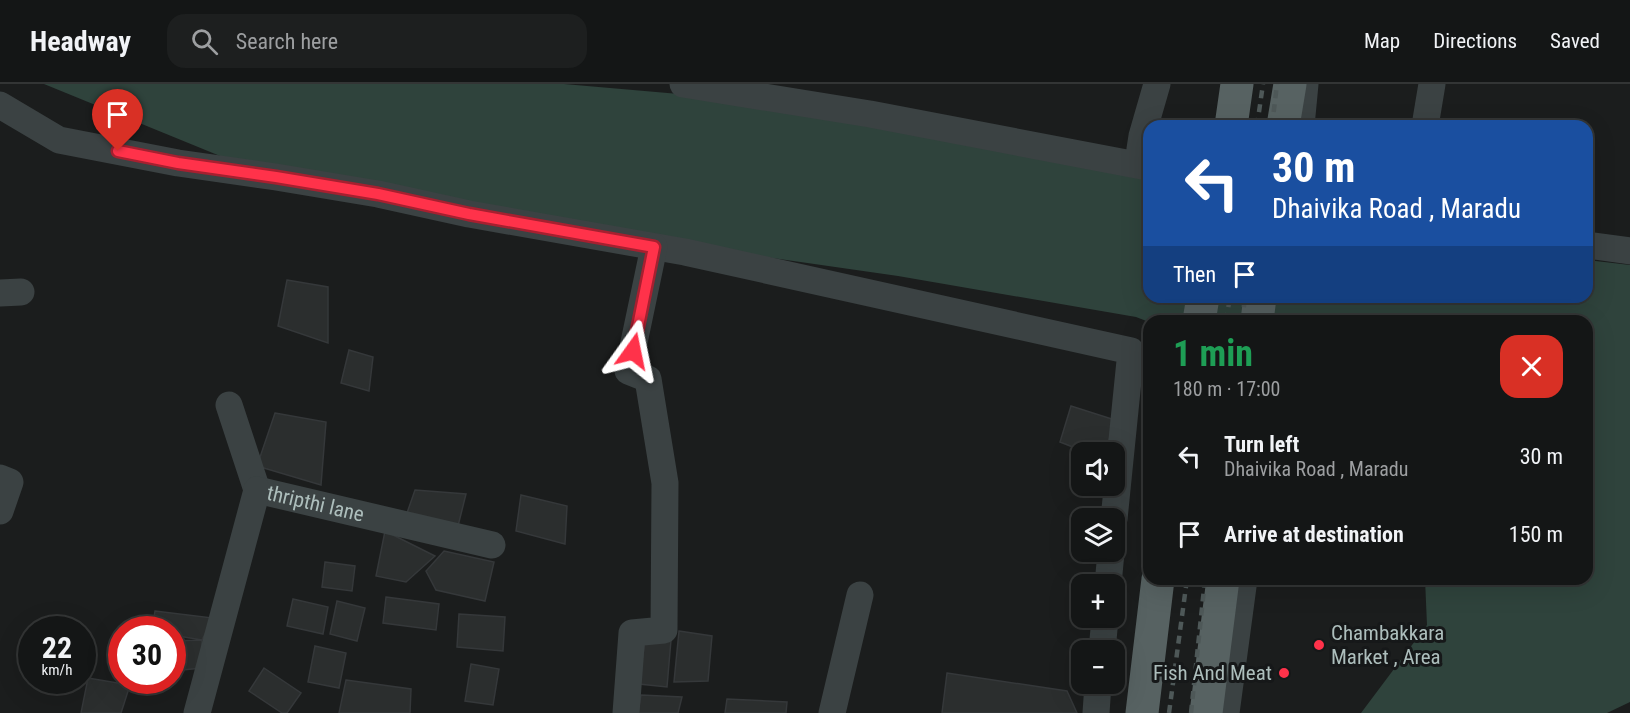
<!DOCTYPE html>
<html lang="en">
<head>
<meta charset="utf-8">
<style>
  body { margin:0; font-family:"Roboto Condensed",sans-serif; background:#1d1f1f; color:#f1f3f6; height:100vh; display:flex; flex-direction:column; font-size:22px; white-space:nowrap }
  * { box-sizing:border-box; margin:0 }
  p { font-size:20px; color:#9d9fa1 }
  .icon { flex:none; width:33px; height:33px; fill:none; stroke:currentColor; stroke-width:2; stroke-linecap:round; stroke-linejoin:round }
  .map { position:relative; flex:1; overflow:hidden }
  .panel { position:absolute; left:1143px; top:231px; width:450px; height:270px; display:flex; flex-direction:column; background:#141616; border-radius:18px; box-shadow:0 6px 24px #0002,0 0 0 2px #333535 }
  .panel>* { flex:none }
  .guide { position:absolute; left:1143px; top:36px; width:450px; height:183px; border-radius:18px; box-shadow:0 6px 24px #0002,0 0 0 2px #333535; background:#1a4fa0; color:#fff; overflow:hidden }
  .tools { position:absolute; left:1071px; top:358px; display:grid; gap:12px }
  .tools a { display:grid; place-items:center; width:54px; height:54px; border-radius:12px; background:#141616; box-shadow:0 6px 24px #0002,0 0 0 2px #333535; font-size:30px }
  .speed { position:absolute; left:18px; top:532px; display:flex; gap:12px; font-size:30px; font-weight:700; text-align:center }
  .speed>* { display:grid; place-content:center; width:78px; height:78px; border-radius:50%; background:#141616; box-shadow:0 6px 24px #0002,0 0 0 2px #333535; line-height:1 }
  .speed small { font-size:15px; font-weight:400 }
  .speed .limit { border:9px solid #d22; background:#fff; color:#111 }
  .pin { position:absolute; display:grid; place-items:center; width:51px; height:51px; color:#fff; margin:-62px -26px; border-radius:50% 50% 50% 0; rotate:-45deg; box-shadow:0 0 6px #0007 }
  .pin .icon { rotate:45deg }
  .me { position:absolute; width:66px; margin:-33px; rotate:12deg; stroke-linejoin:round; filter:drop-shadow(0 0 4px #0008) }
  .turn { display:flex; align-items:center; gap:21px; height:126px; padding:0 30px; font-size:27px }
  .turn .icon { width:78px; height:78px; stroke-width:2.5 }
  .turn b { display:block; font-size:42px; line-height:51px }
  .then { display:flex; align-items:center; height:57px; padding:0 30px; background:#0003; gap:12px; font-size:22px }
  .round { display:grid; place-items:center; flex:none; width:63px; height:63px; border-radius:18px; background:#1d1f1f }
  .head { display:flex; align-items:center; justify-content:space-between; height:102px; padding:0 30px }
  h1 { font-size:36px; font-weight:700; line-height:45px; color:#1e9e55 }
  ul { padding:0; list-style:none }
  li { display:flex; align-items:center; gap:18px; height:78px; padding:0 30px }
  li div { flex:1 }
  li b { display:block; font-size:22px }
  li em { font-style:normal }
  header { display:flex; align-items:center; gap:36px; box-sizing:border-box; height:84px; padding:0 30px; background:#141616; border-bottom:2px solid #333535 }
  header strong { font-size:28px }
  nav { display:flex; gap:33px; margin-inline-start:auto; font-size:21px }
  .search { width:420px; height:54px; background:#1d1f1f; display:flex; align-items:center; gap:15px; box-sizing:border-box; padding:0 21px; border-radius:18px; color:#9d9fa1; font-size:22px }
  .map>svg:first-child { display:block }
</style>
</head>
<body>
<header>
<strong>Headway</strong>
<div class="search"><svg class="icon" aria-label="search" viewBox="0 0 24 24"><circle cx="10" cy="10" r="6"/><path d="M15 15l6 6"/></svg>Search here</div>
<nav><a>Map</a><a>Directions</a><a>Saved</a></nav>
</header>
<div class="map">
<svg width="1630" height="629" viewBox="0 0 1630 629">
  <rect width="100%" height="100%" fill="#1b1d1d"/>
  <path fill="#2f433c" d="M44 0H564L725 14 1149 92V213H1587V176L1630 181V618L1607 629H1361L1427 541 1425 495H1587V237H1149V238L1136 233 898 192 676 160 225 74Z"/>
  <path fill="#2b2e2e" stroke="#35383a" stroke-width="1.5" d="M287 196 328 203V259L278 242Z
    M349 266 373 273 369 307 341 299Z
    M1071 322 1115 336 1105 369H1088L1060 358Z
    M275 329 326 338 321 401 257 382Z
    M415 406 466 410 457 446 407 429Z
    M521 411 567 422 565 460 516 447Z
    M385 447 435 472 406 498 376 492Z
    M444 467 494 478 485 517 436 506 426 487Z
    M325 478 355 482 352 507 322 503Z
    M386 513 439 520 436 546 383 539Z
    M293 515 328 523 323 550 287 542Z
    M337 517 365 524 357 557 330 550Z
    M155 527 213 534 202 556 172 551V546H152Z
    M459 530 505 533 503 567 457 563Z
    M679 547 712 552 708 597 674 598Z
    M202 556V584L172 587V557Z
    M645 556H671L667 603 639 600Z
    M315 562 346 569 339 604 308 598Z
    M471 580 499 585 493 621 465 617Z
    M264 584 301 609 287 629H282L249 607Z
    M947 589 1067 607 1077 629H942Z
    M88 594 130 601 121 629H81Z
    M346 596 411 605 410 629H339Z
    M641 611 682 613 678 629H638Z
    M727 615 787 618 786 629H725Z"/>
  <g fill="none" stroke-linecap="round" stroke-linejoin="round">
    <g stroke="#3b4243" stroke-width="27">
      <path d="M683 0 870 30 1142 82 1140 65 1142 52 1157 0"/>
      <path d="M0 21 59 56 178 79 276 93 378 110 469 130 685 168 1131 267 1114 435"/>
      <path d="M1301 42 1305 0"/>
      <path d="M1425 42 1432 0"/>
      <path d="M1587 161 1630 167"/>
      <path d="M0 209 21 208"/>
      <path d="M229 321 257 406"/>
      <path d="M0 394 10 398 0 427"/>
      <path id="s1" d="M257 406 492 461"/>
      <path d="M1108 501 1111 468"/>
      <path d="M1102 567 1105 534"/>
      <path d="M197 629 257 406"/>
      <path d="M626 629 632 549 664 546 665 399 648 295 628 287 654 163"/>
      <path d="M832 629 860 511"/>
      <path d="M1096 629 1098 600"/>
      <path d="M1226 629 1244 495"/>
    </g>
    <path stroke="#576262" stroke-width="33" d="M1231 42 1237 0
      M1283 42 1290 0
      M1199 237 1203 213
      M1257 237 1260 213
      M1142 629 1158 495
      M1206 629 1223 495"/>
    <path stroke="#4e5858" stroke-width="4.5" stroke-dasharray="8 6" stroke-linecap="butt" d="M1257 42 1263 0
      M1272 42 1277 0
      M1226 237 1230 213
      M1242 237 1245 213
      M1169 629 1187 495
      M1191 629 1205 495"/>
  </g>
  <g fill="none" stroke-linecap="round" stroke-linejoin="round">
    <defs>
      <path id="route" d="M118 67 178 79 276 93 378 110 469 130 654 163 633 267"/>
    </defs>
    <use href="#route" stroke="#a62030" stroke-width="15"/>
    <use href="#route" stroke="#ff324a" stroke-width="10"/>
  </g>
  <g fill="#ff324a" stroke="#161819" stroke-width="2">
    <circle cx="1319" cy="561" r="6"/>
    <circle cx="1284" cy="589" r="6"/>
  </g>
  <g text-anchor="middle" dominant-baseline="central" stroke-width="6" stroke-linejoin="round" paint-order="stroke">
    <g font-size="21" fill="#adbebc" stroke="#161819">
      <text stroke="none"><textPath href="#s1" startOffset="60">thripthi lane</textPath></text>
    </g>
    <g font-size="21" fill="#adbebc" stroke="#161819" text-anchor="start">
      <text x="1331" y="549">Chambakkara<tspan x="1331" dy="24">Market , Area</tspan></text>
      <text x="1272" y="589" text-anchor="end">Fish And Meat</text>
    </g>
  </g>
</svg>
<div class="tools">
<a><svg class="icon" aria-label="sound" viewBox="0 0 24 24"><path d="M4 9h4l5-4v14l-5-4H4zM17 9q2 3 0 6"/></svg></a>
<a><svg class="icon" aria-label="layers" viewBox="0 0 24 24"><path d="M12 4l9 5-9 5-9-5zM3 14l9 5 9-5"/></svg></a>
<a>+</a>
<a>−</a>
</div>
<div class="speed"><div>22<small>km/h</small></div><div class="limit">30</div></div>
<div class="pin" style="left:118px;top:67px;background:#d93025"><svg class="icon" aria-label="arrive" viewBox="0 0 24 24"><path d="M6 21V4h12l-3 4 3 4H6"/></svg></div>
<svg class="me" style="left:633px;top:267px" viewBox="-20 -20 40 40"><path d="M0-17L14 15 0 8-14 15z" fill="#ff324a" stroke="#fff" stroke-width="4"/></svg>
<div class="guide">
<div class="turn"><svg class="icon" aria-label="left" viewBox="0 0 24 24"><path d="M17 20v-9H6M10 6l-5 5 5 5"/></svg><div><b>30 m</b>Dhaivika Road , Maradu</div></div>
<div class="then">Then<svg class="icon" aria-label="arrive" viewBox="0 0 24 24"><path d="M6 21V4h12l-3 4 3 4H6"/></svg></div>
</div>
<section class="panel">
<div class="head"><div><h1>1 min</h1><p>180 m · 17:00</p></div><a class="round" style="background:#d93025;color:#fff"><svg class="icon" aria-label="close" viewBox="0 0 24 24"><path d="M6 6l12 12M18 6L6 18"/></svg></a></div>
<ul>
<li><svg class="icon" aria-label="left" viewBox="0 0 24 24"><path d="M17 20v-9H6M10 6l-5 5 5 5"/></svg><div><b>Turn left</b><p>Dhaivika Road , Maradu</p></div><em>30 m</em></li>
<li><svg class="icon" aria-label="arrive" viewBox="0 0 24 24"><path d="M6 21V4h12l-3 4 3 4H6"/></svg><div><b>Arrive at destination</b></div><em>150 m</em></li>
</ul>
</section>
</div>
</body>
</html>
